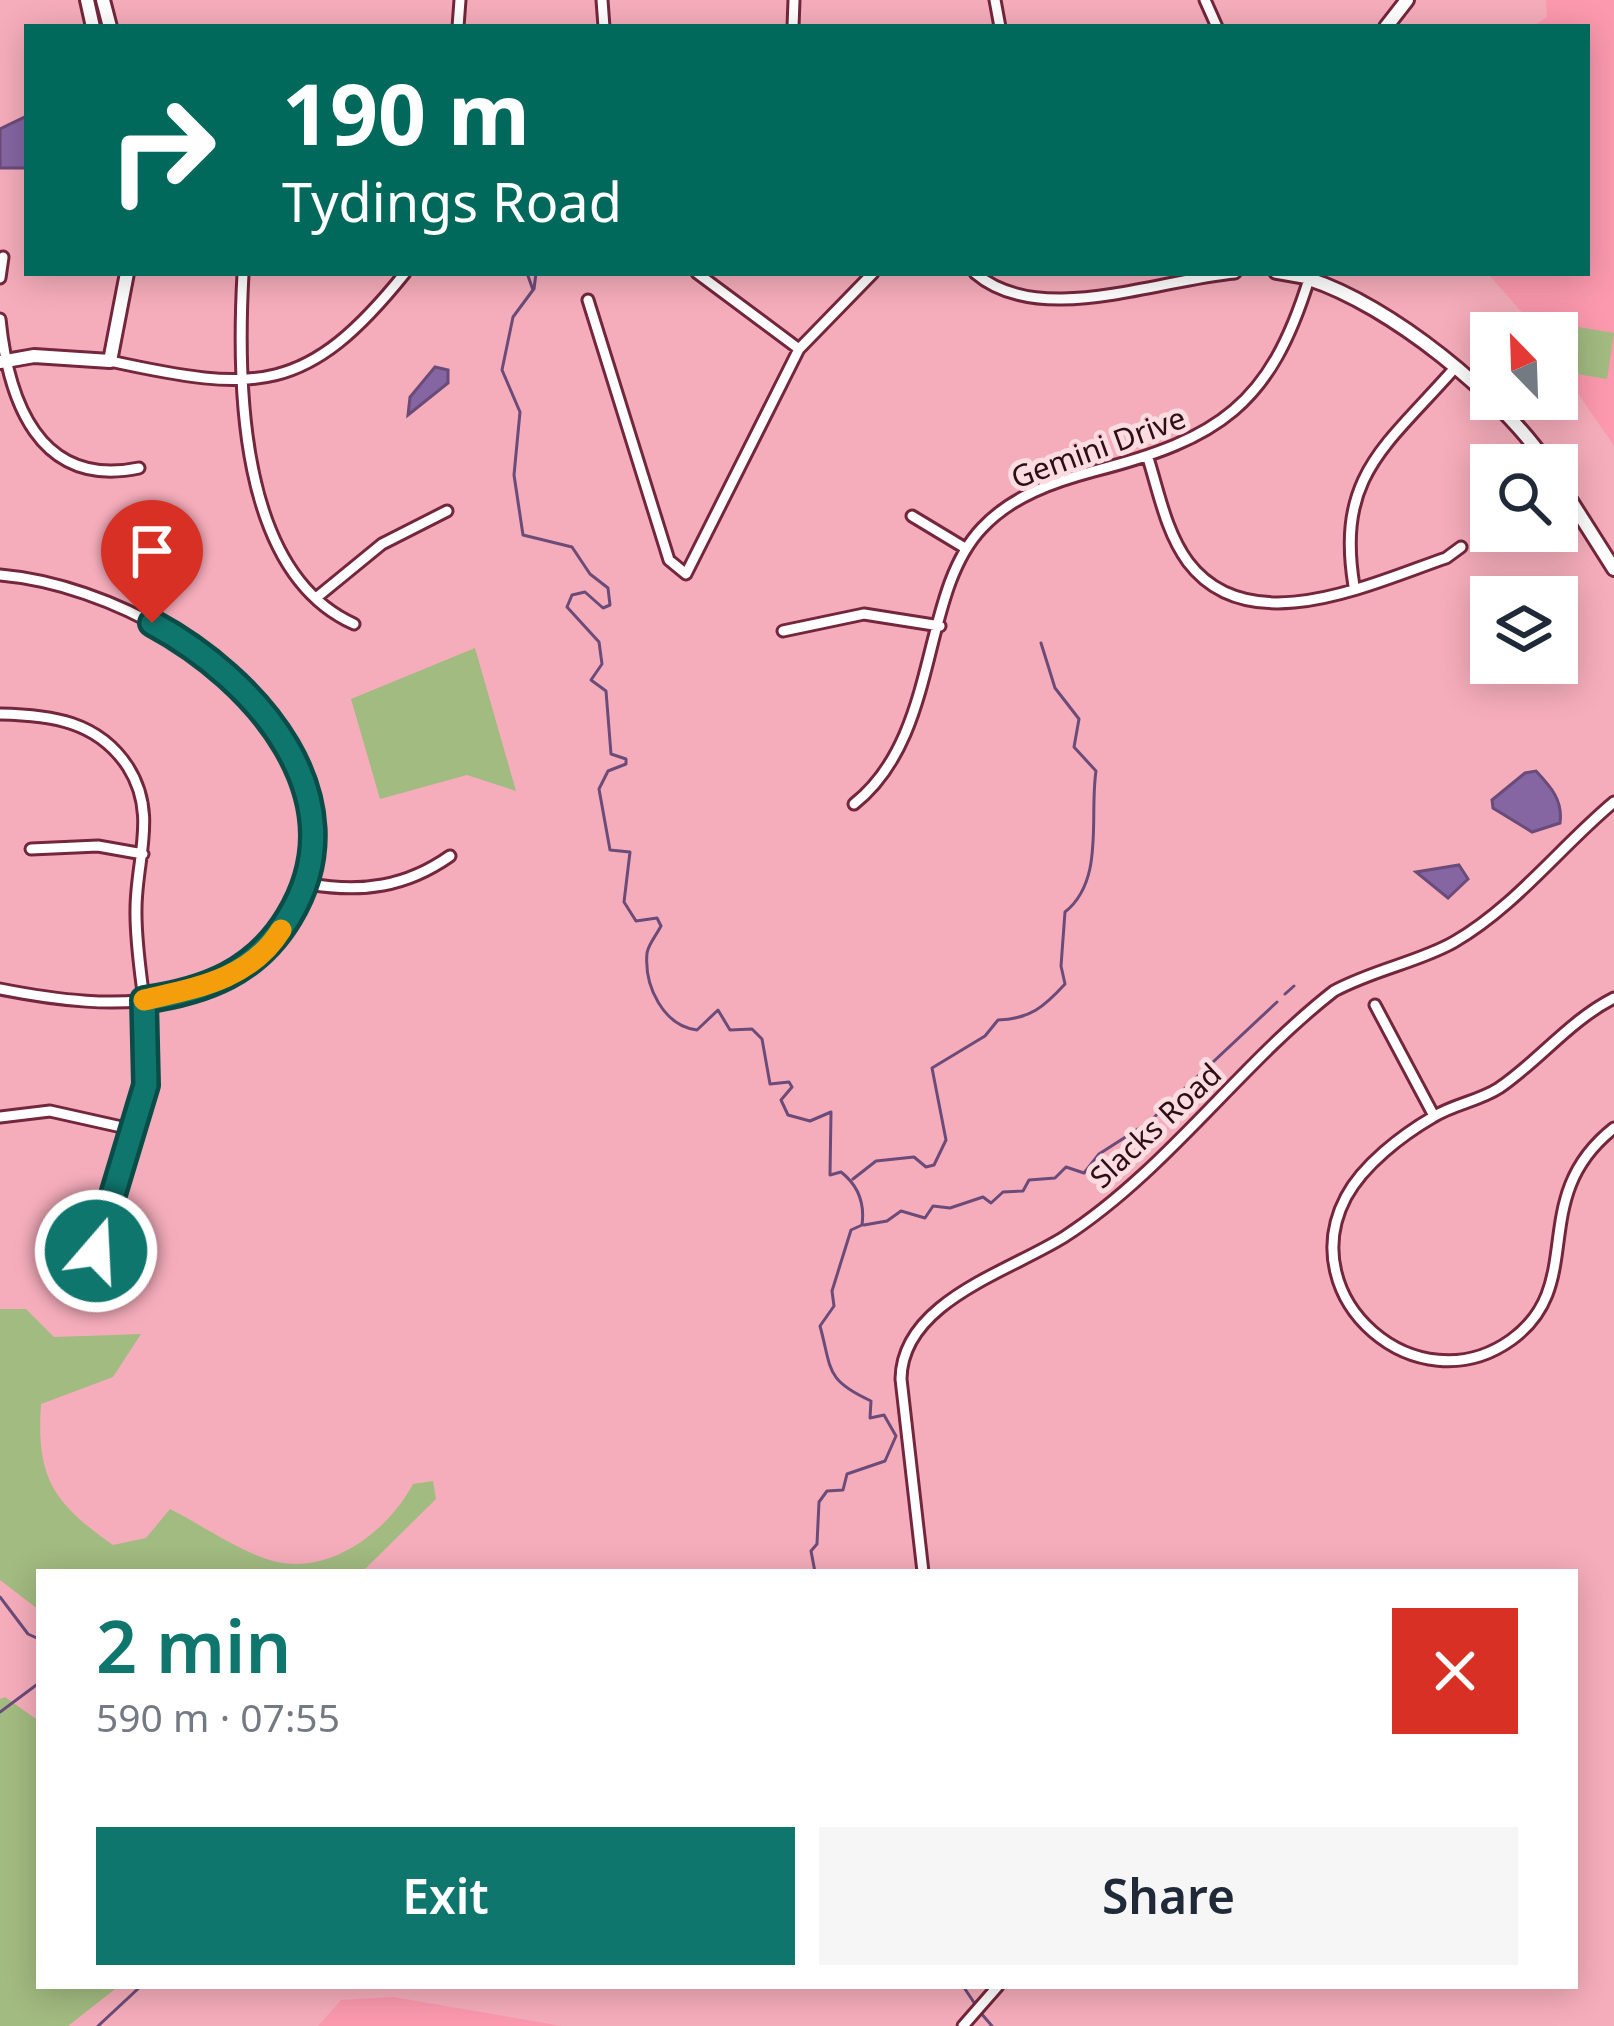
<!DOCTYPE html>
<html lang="en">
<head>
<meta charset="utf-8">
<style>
  body { margin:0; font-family:"Noto Sans",sans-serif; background:#f6f6f7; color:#1f2937; height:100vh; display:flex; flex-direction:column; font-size:45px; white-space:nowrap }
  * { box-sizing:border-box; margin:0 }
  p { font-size:39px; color:#747a83 }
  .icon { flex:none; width:66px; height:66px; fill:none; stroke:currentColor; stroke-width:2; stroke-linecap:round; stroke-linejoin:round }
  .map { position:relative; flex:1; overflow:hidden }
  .side { position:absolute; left:36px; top:1569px; width:1542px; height:420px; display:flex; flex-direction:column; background:#fff; border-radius:0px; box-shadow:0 6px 30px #0003 }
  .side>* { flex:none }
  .guide { position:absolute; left:24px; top:24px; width:1566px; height:252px; border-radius:0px; box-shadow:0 6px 30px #0003; background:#00695c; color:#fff; overflow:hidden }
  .needle { width:78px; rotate:337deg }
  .tools { position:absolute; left:1470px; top:312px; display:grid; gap:24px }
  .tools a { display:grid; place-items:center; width:108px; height:108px; border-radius:0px; background:#fff; box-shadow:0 6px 30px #0003; font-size:60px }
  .pin { position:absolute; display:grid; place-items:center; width:102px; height:102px; color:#fff; margin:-123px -51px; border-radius:50% 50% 50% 0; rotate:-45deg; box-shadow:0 0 12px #0007 }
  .pin .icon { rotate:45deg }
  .me { position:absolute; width:132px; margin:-66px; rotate:19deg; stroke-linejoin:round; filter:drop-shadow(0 0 9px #0008) }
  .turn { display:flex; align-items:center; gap:42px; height:252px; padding:0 60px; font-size:54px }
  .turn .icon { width:156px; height:156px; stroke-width:2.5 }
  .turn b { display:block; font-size:84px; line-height:102px }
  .round { display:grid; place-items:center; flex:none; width:126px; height:126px; border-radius:0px; background:#f6f6f7 }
  .overview { display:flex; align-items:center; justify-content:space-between; height:204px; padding:0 60px }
  h1 { font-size:72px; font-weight:600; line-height:90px; color:#0f766e }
  .primary-button { display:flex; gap:24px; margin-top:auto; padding:24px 60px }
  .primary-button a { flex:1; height:138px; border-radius:0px; background:#0f766e; color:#fff; font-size:48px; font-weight:600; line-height:138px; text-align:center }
  .primary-button a+a { background:#f6f6f7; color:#1f2937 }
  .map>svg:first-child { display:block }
</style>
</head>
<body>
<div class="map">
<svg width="1614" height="2026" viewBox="0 0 1614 2026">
  <rect width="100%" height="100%" fill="#f6adbb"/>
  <path fill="#fc99ae" d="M1546 0H1614V446L1557 363V333H1540L1489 275 1477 273H1587V27H1532L1547 17Z
    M393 1997 562 2026H318L341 2000Z"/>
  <path fill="#a2bb81" d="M1578 327 1614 333 1607 379 1571 373Z
    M475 648 516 791 467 775 380 799 351 699Z
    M0 1309H26L54 1337 141 1334 113 1377 41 1404C36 1478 53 1503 113 1545L146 1538 170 1509C202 1525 238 1551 273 1561 330 1576 388 1531 413 1484L433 1481 436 1499 362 1572H39V1610L0 1580Z
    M5 1697 39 1721V1986H119L68 2026H0V1699Z"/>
  <path fill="#8566a3" stroke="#6b4b79" stroke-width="3" d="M27 116V168H0V129Z
    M435 367 448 370V383L408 415 410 397Z
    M1536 771C1551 787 1563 800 1560 823L1532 832 1493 808 1492 800 1525 773Z
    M1459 865 1468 879 1448 898 1416 872Z"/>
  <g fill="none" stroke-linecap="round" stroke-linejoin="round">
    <path stroke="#6b4b79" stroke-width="3" d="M527 273 533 290 513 317 502 370 520 412 514 475 523 535 572 547 590 574 608 588 610 605 603 608 585 592 572 595 567 607 599 642 602 664 591 680 606 691 611 754 626 759V764L608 771 599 789 610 850 630 852 624 902 636 921 657 918 661 926C657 934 648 945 647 953 644 987 664 1026 697 1030L718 1010 730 1030 752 1029 762 1039 770 1084 789 1082 792 1087 781 1100 788 1115 810 1121 831 1112 830 1175 841 1172C859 1186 865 1203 862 1225L851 1230 832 1291 834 1306 820 1326C832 1370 825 1380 871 1401L870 1418 884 1415 896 1436 885 1461 847 1474 843 1490 827 1491 819 1502 817 1544 811 1551 815 1572
      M534 289 536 273
      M1285 994 1294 986
      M853 1179 876 1161 914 1157 926 1167 934 1165 946 1140 932 1068 985 1036 998 1020C1030 1019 1044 1007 1065 984L1061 966 1065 912C1105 880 1089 817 1096 771L1074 747 1079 719 1055 688 1041 643
      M864 1225 887 1221 901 1211 925 1218 933 1206 950 1208 983 1197 991 1203 1003 1192 1023 1191 1029 1180 1055 1178 1066 1167 1084 1173 1099 1154 1149 1122 1277 1002
      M0 1597 28 1634 39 1639
      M0 1712 39 1683
      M963 1986 975 2004
      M980 2012 992 2026
      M98 2026 141 1986"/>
    <defs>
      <path id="minor" d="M602 0 604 27
        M995 0 1000 27
        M1205 0 1217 27
        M458 27 460 0
        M793 27 794 0
        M697 273 799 349
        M975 273C1039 328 1155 280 1235 273
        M243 274C237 383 238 572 354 624
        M0 278 3 257
        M588 300 669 560 686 574 799 349 873 273
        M0 319C8 399 38 489 139 468
        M110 361C257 393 307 395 405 273
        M1148 458C1159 493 1166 532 1188 562 1249 643 1372 583 1446 558L1461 547
        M912 516 965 548
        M0 575C108 584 249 660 297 762 316 805 322 861 298 902 231 1016 116 1012 0 989
        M1354 586C1336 476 1385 447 1453 370
        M316 598 382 544 447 511
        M783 631 864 614 940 626
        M0 714C51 715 98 721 128 767 158 814 136 859 136 909 135 958 148 1006 148 1054 148 1116 114 1230 75 1277
        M854 804C941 735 919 594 982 528 1012 496 1053 482 1094 471 1219 439 1270 405 1309 279L1275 273
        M31 849 98 846 143 854
        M309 884C362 893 406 887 450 856
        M1614 998C1569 1021 1540 1060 1499 1088 1479 1101 1454 1104 1433 1117 1402 1135 1363 1165 1346 1197 1292 1299 1417 1407 1511 1340 1589 1284 1525 1198 1614 1128
        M1375 1005 1434 1116
        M0 1117 50 1111 135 1130
        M923 1572 901 1379C902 1302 1008 1272 1064 1237 1166 1171 1239 1065 1334 991 1375 969 1419 962 1454 942 1515 907 1560 847 1614 802
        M963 2026 998 1986"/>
      <path id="tertiary" d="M87 0 93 27
        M103 0 110 27
        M1386 27 1407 0
        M1311 273 1309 279C1390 305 1501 395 1548 465
        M0 362 34 356 110 361 127 273
        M1557 479 1614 569"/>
    </defs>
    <use href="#minor" stroke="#73263c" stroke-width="15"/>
    <use href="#tertiary" stroke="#73263c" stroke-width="18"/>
    <use href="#minor" stroke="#fff" stroke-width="9"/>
    <use href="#tertiary" stroke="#fff" stroke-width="12"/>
  </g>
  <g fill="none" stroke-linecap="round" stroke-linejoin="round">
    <defs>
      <path id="route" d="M96 1251 146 1085 144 1000C206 991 256 972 289 917 361 798 256 679 152 623"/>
    </defs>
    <use href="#route" stroke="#0a4d48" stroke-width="30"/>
    <use href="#route" stroke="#0f766e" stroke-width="21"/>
    <path stroke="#f59e0b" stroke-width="21" d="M144 1000C195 988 250 980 281 930"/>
  </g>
  <g text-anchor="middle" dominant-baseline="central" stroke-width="10" stroke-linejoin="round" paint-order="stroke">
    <g font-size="30" fill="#2e0d16" stroke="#fadce1">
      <text transform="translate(1098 447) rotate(-20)">Gemini Drive</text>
      <text transform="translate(1155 1125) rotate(-43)">Slacks Road</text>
    </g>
  </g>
</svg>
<div class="tools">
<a><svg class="needle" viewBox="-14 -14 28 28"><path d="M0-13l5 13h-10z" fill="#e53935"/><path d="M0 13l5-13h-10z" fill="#747a83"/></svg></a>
<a><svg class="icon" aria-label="search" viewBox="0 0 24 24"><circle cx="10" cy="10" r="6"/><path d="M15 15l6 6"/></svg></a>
<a><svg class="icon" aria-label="layers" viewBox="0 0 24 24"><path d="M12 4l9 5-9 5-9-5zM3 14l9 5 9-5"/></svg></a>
</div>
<div class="pin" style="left:152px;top:623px;background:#d93025"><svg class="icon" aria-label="arrive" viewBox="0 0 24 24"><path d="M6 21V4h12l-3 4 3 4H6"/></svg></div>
<svg class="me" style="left:96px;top:1251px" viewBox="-20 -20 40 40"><circle r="17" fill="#0f766e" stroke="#fff" stroke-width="3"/><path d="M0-11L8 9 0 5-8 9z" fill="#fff"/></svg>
<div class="guide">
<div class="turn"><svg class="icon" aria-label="right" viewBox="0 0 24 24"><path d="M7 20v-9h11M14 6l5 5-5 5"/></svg><div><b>190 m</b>Tydings Road</div></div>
</div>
<section class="side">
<div class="overview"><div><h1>2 min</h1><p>590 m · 07:55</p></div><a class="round" style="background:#d93025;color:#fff"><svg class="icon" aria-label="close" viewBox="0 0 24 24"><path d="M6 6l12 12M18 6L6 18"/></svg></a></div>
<div class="primary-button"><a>Exit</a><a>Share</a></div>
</section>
</div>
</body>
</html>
